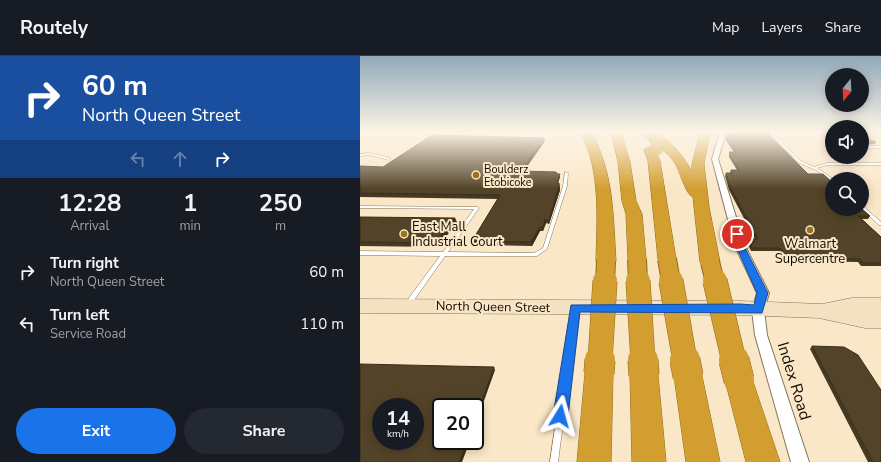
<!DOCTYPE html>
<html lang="en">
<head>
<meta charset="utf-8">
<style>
  body { margin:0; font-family:"Nunito Sans",sans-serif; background:#242831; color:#f1f3f6; height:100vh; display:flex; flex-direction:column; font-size:15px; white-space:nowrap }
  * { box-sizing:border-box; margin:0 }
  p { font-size:13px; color:#9ea1a6 }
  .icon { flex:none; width:22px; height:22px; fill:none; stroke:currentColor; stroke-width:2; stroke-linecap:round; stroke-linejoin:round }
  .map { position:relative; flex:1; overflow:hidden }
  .details { display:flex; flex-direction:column; background:#171b24; width:360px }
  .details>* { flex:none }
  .top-card { background:#1a4fa0; color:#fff; overflow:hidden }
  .needle { width:26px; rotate:198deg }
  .fabs { position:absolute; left:465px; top:12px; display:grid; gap:8px }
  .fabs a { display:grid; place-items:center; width:44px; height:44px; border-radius:50%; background:#171b24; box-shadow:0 2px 10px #0003; font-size:20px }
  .speed { position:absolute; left:12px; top:342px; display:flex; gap:8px; font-size:20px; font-weight:700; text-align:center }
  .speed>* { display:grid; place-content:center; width:52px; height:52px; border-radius:50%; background:#171b24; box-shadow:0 2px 10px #0003; line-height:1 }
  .speed small { font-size:10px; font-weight:400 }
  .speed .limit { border:2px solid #111; border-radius:6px; background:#fff; color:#111 }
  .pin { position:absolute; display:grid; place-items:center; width:34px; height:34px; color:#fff; margin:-17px; border:2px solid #fff; border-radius:50%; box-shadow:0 1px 4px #0007 }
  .me { position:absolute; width:44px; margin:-22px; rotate:8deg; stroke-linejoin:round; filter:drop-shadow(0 0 3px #0008) }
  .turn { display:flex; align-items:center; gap:14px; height:84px; padding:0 16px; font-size:18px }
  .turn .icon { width:52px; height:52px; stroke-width:2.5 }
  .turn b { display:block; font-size:28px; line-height:34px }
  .lanes { display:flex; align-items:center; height:38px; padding:0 16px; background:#0003; justify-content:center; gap:20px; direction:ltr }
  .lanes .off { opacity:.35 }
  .eta { display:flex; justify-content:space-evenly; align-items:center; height:68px; text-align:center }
  .eta b { font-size:24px; font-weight:700; line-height:28px }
  .cta { display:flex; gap:8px; margin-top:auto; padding:8px 16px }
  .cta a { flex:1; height:46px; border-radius:24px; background:#1a73e8; color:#fff; font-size:16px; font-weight:700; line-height:46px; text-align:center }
  .cta a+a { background:#242831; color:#f1f3f6 }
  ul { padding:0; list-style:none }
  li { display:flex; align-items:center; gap:12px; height:52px; padding:0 16px }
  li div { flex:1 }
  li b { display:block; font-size:15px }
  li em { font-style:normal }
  header { display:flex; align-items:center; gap:24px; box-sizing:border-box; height:56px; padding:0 20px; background:#171b24; border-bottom:1px solid #363941 }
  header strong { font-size:19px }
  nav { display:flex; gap:22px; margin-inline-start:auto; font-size:14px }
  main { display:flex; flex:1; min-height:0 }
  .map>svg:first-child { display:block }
</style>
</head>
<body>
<header>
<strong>Routely</strong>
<nav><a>Map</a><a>Layers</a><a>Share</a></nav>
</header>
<main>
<section class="details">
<div class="top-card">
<div class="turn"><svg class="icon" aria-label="right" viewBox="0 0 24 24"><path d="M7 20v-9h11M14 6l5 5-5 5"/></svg><div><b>60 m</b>North Queen Street</div></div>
<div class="lanes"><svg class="icon off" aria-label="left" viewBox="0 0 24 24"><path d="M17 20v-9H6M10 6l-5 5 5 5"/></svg><svg class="icon off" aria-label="ahead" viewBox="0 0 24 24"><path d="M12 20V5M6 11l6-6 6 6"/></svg><svg class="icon" aria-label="right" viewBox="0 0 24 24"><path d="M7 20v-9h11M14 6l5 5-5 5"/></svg></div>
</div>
<div class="eta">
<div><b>12:28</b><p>Arrival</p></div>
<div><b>1</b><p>min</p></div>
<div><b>250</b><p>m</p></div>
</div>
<ul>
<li><svg class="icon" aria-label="right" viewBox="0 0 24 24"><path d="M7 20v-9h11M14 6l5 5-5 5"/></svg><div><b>Turn right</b><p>North Queen Street</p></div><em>60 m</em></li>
<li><svg class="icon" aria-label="left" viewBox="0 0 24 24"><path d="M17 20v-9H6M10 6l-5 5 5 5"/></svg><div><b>Turn left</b><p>Service Road</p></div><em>110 m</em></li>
</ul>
<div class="cta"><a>Exit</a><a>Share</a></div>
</section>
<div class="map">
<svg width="521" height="406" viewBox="0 0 521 406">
  <rect width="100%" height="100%" fill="#fae7c7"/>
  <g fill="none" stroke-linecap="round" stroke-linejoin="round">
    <defs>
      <path id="service" d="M409 76H412L441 105 454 111 467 107H521V109H467L457 112 473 123H472V125H471L456 114 439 107Z
        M460 76H463L472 84V86Z
        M502 77 521 79V81L502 79Z
        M502 90H521V92H502Z
        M9 97 30 102 31 103 29 104 9 99 0 100V98Z
        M205 116 208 117 207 130 187 193 177 200H85L50 250H46L45 248 46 246 80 200 0 199V195L83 196 114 153 0 152V150L118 151 119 152 88 196 174 197 183 192 203 130Z
        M502 150H503L521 166V169H519L502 153Z
        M213 251H217L218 253 198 406H190Z"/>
      <path id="minor" d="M360 76H366L358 103 385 190 409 237 404 254 407 279 449 406H431L395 279 392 254 397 237 375 190 352 103Z"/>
      <path id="secondary" d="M492 242H521V256H502H521V272H505L459 262 380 259 0 257V243L380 245 462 248Z"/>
      <path id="motorway" d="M221 76H231C254 116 253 161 256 205L253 210 246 211 239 210 236 205C237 161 241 117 221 76Z
        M251 76H261L270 106 276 145 282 158 286 203 284 207 277 209 270 207 268 203 266 158 262 145 258 106Z
        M279 76C283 76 288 75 292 76 309 81 324 101 332 116V108L340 76H350L344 108 349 151 360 206 357 211 350 213 343 211 340 206 333 141C326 139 320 116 316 109 307 92 290 89 279 76Z
        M290 91 294 92 300 105 316 203 314 207 307 209 300 207 298 203 288 105 284 94Z
        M239 304 249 308 253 317 251 406H217L225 317 229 308Z
        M284 306 294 310 298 319 306 406H272L270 319 274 310Z
        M328 307 338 311 342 320 360 406H326L314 320 318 311Z
        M379 311 389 314 420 406H386L365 324 369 314Z"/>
    </defs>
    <use href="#service" stroke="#847457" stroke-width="1"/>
    <use href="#minor" stroke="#847457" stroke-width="2"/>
    <use href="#secondary" stroke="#847457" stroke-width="1"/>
    <use href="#motorway" stroke="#8f6b20" stroke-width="1"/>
    <use href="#service" fill="#fff" fill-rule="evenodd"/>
    <use href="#minor" fill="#fff" fill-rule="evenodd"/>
    <use href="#secondary" fill="#f2e2c1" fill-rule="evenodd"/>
    <use href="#motorway" fill="#d39e30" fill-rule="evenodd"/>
    <defs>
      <path id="motorway-bridge-far3" d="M296 76 297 94"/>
      <path id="motorway-bridge-far2" d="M277 203 278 226
        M307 203 311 226
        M350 206 355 226
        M245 226 246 205"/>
      <path id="motorway-bridge-far1" d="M278 225 283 305
        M311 225 325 305
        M355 225 374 305
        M240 305 245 225"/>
      <path id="motorway-bridge" d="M283 304 284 319
        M325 304 328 320
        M374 304 379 324
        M239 317 240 304"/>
    </defs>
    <use href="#motorway-bridge-far3" stroke="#8f6b20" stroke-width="12" stroke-linecap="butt"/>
    <use href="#motorway-bridge-far2" stroke="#8f6b20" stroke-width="20" stroke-linecap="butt"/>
    <use href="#motorway-bridge-far1" stroke="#8f6b20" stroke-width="25" stroke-linecap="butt"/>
    <use href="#motorway-bridge" stroke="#8f6b20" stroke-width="31" stroke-linecap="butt"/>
    <use href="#motorway-bridge-far3" stroke="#d39e30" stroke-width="11"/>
    <use href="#motorway-bridge-far2" stroke="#d39e30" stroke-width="18"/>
    <use href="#motorway-bridge-far1" stroke="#d39e30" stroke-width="24"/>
    <use href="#motorway-bridge" stroke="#d39e30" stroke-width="30"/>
  </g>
  <path fill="#473a22" d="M371 76H407L408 78 448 118 510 160 508 163H502L521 181V210H501L498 206 425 205 419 195H391L387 186 388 183H395L369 134 365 120 366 117H371L370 116 371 114H377L369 101V96H374L365 83 366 81H367V78H372Z
    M502 81 516 86 515 88 502 89Z
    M185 85 164 115 200 118V121L198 127H199L200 134 189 168 186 167 183 175H180L172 190 114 189 112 185 138 143 0 141V110L23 111Z
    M0 161 97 166 78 191 0 190Z
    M452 290 521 406H508L450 293Z"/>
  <path fill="#3a2f1c" d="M184 82 185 85 161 118V115Z
    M200 118V121L197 130V127Z
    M199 127 200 134 189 168V164Z
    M95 162 97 166 78 191 75 187Z
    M185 163 186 167 183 175V171Z
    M180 171V175L172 190 171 186Z
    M134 311 135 314 115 370V362Z
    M107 385H110L102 406H99Z"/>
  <path fill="#534328" stroke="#3a2f1c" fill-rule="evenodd" d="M373 76H407L408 78 448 118H463L472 126V153H502L510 160H498L521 181V207H503L500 203 426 202 420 192H392L388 183H398L370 131 366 117H373L371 114H379L369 98H371L369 96H376L366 81 369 80 367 78H375Z
    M72 79 184 82 161 115 196 116 197 118H200L197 127H199V131L189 164 185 163 183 171H180L171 186 112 185 140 139 0 137V110L23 111Z
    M502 81 516 86H502Z
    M0 161 95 162 75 187 0 186Z
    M452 290 484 291 498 299 521 334V406H513Z
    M0 308 134 311 115 362V351H81V385H107L99 406H0ZM21 351H55V385H21Z"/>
  <linearGradient id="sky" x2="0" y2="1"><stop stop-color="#90a8b8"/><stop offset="0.57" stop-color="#fdf4e6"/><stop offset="1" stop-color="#fdf4e6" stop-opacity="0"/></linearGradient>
  <rect width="521" height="133" fill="url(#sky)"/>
  <path fill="#1a73e8" stroke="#114b97" d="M377 175 381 178 384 190 408 237 402 257 220 256 208 360 205 365 200 367 195 365 193 360 211 249 380 248 394 249 397 237 376 190 372 178Z"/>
  <g fill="#9a731f" stroke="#fae7c7" stroke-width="1.5">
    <circle cx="116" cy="119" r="4"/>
    <circle cx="450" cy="174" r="4"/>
    <circle cx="44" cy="178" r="4"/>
  </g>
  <g text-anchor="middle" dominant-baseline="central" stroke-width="4" stroke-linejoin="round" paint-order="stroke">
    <g font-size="11" fill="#110b02" stroke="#fae7c7" text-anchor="start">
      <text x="124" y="113">Boulderz<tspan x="124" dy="13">Etobicoke</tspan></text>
    </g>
    <g font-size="13" fill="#110b02" stroke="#fae7c7" text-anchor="start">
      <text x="52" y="171">East Mall<tspan x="52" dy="15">Industrial Court</tspan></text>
      <text x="450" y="188" text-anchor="middle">Walmart<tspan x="450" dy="15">Supercentre</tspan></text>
    </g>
    <g font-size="13" fill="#110b02" stroke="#fae7c7">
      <text transform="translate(133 251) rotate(1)">North Queen Street</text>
    </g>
    <g font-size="16" fill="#110b02" stroke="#fae7c7">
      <text transform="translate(434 325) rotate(73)">Index Road</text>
    </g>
  </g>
</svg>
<div class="fabs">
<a><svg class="needle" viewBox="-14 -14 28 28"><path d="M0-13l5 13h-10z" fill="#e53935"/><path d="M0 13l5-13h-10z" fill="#9ea1a6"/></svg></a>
<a><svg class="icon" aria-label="sound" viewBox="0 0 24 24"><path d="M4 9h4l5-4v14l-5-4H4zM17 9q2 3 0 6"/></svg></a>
<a><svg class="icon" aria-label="search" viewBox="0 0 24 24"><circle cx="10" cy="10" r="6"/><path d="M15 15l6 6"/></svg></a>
</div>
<div class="speed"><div>14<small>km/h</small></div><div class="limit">20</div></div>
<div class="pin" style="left:377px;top:178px;background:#d93025"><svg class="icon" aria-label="arrive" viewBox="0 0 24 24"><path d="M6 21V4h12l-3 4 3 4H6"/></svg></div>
<svg class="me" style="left:200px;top:360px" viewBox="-20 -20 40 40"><path d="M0-17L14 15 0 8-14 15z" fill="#1a73e8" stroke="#fff" stroke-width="4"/></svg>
</div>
</main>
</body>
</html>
